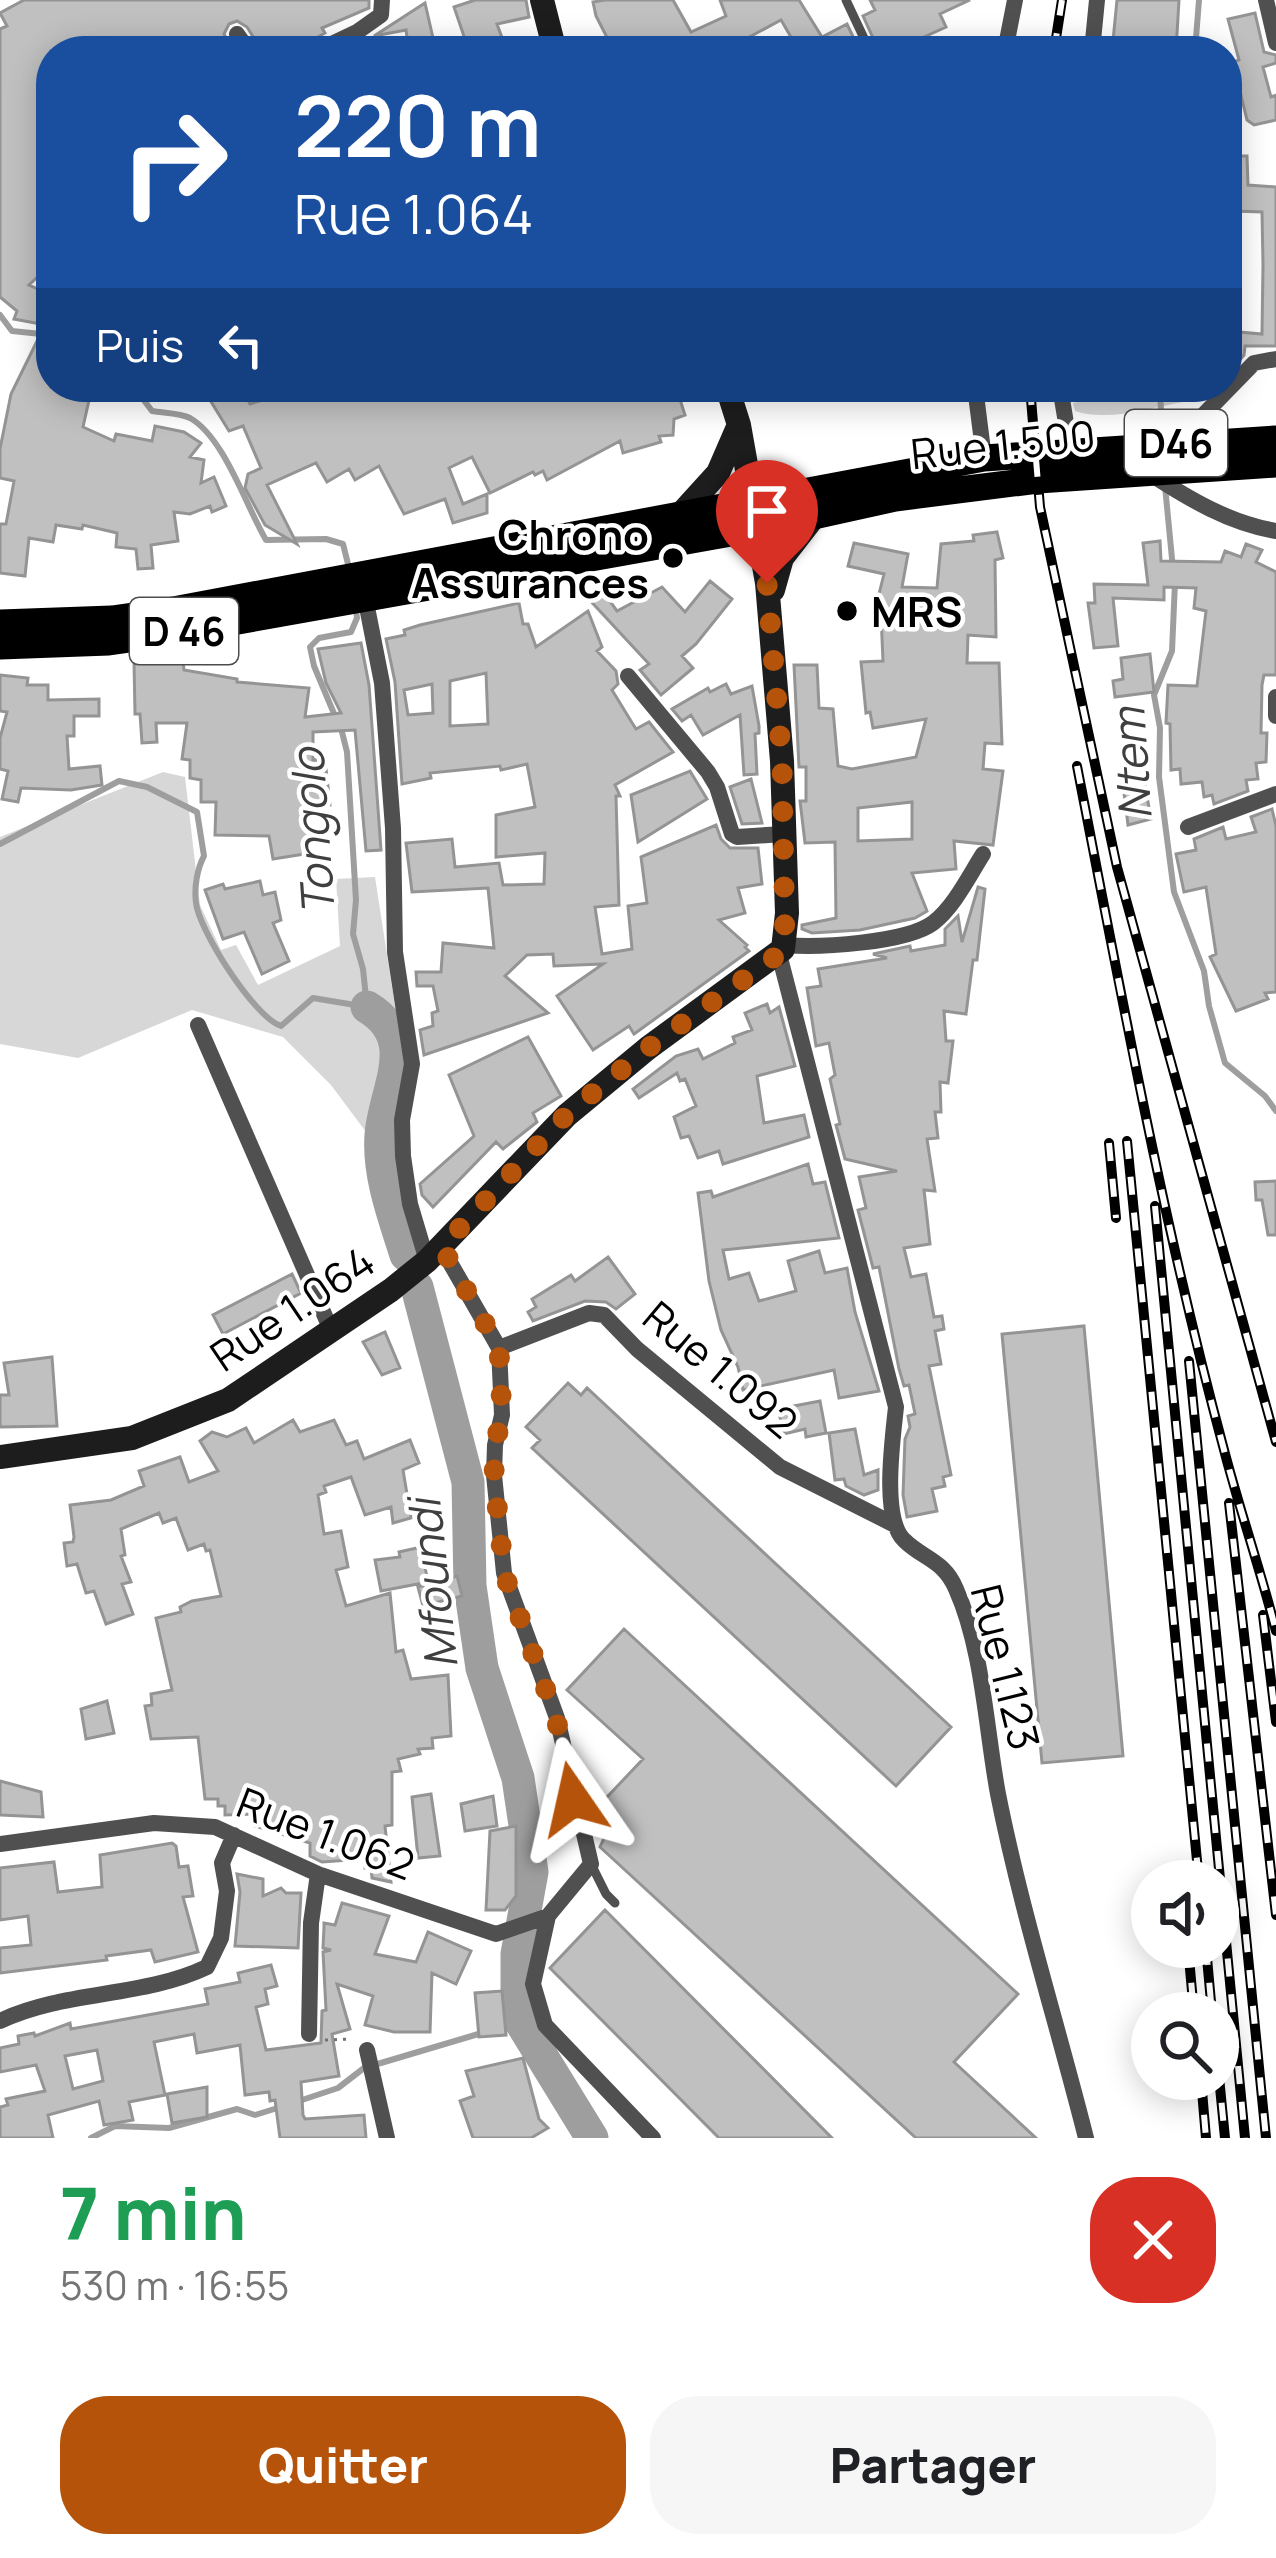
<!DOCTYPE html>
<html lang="fr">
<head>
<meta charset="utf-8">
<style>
  body { margin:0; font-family:Manrope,sans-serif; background:#f6f6f6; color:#202124; height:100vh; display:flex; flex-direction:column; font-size:45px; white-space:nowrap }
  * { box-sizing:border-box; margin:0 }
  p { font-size:39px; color:#757577 }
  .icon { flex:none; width:66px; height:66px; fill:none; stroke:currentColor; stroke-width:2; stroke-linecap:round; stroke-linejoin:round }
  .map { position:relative; height:2138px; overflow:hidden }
  .sheet { display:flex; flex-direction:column; background:#fff; flex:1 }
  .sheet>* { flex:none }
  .guide { position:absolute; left:36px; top:36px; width:1206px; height:366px; border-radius:48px; box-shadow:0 6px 30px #0003; background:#1a4fa0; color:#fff; overflow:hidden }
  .buttons { position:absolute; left:1131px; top:1860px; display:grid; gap:24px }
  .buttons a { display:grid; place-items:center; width:108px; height:108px; border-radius:50%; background:#fff; box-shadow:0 6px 30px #0003; font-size:60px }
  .pin { position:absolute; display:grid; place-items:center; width:102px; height:102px; color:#fff; margin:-123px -51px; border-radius:50% 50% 50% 0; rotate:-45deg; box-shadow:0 0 12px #0007 }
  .pin .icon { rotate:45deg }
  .me { position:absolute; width:132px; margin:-66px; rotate:349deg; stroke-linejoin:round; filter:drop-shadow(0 0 9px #0008) }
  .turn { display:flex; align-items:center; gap:42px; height:252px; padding:0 60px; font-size:54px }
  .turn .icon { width:156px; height:156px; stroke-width:2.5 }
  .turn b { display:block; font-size:84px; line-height:102px }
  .then { display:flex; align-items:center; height:114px; padding:0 60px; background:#0003; gap:24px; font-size:45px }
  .round { display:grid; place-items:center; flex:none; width:126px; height:126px; border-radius:48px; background:#f6f6f6 }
  .summary { display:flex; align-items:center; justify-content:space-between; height:204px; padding:0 60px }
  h1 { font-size:72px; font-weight:800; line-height:90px; color:#1e9e55 }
  .primary-button { display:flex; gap:24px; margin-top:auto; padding:24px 60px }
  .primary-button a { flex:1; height:138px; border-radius:48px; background:#b45309; color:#fff; font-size:48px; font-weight:800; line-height:138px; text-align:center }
  .primary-button a+a { background:#f6f6f6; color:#202124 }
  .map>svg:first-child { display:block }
</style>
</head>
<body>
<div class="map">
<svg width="1276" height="2138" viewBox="0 0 1276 2138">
  <rect width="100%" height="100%" fill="#fff"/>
  <path fill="#d7d7d7" d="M1153 387H1184L1189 397 1183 402C1150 408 1108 422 1075 411L1073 403Z
    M163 772 185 777 200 905 221 950 236 945 258 985 340 946 336 879 375 877 405 1071 393 1136 375 1144 331 1085 283 1037 192 1010 78 1058 0 1044V837Z"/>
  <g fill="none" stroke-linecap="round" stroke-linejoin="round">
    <path stroke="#9e9e9e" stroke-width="6" d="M1195 51 1199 0
      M0 315 12 331 51 335
      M134 387 152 411C163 413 180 413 190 418 224 437 246 506 266 540L326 539 343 544 349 568
      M1160 387 1162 437
      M1165 486 1173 569
      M1175 582 1172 651 1154 695 1160 728 1159 777 1174 892 1204 971 1209 1006 1225 1063 1265 1096 1276 1111
      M335 716 314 666 310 647 319 638 351 632 357 618 356 610
      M0 844 119 781 147 787 197 812 204 856C197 869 194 888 196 903 199 930 254 1017 281 1026L313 998 367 1007 363 969 353 934 356 900 347 752 341 728
      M502 2025 517 2016
      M296 2102 338 2088 364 2068 485 2032
      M91 2138 115 2126 169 2128 237 2109 255 2115 284 2106"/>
    <path stroke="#9e9e9e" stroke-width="33" d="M367 1007C421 1039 384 1090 381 1135 378 1175 394 1217 406 1255
      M417 1287 468 1482 470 1586 482 1668 518 1778 532 1872 517 1954V2016L592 2138"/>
  </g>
  <path fill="#c0c0c0" stroke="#949494" stroke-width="3" fill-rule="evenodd" d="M24 0H369V8L322 28 325 33 307 43 304 51H262L247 27 237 21 229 24 224 34 233 51H51V264L29 285 51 295V326L14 319 17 311 0 297V29L7 26 0 13Z
    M475 0H526L529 17 497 24 507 51H469L454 7Z
    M605 0H673L691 32 726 16 720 0H799L822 37 847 24 860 51H793L798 49 781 20 742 41 747 51H614L596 16 593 2Z
    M870 0H970L940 14 946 27 893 51H879L863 16 875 10Z
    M1117 0H1179L1176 51H1112Z
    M425 3 436 51H409L406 30 374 36Z
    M1255 13 1264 52 1276 55V63L1263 67 1271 97 1276 95V120L1254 125 1247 120 1233 62 1239 60 1228 19Z
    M1235 156H1247L1248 185 1276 187V346H1245L1244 355 1237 363 1227 362V331L1262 334 1263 265 1262 212 1234 211Z
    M39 337 51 343V387H92L83 427 114 441 116 434 152 441 155 426 184 432 201 443 190 457 204 460 201 483 214 477 226 506 212 512 210 506 190 514 174 512 178 541 151 545 153 568 138 569 136 549 116 547 117 533 83 525 82 529 56 525 53 542 29 538 25 576 0 573V524H6L14 481 0 478V449L11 394Z
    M202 387H241L250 404 286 393 283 387H510L514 394 540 387H676L685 415 674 419 673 435 659 436 661 442 623 453 620 441 547 480 543 471 535 475 533 472 490 493 472 457 449 468 463 504 487 494V513L453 523 445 499 404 514 379 466 355 480 349 469 327 482 316 463 267 485 297 544 265 525 245 488 248 474 261 468 243 426 229 431Z
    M997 532 1003 558 995 560 996 637 968 635 967 663H999L1002 744 985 743 983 769 1003 771 993 845 954 841 956 869 912 873 927 911 915 918 860 930 812 933 802 929V925L836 918 835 842 805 843 800 801H806V767H799L794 665H817L819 708 833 709 838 766 852 769 916 757 926 719 873 728 870 712 866 713 861 662 883 661 881 615 874 614 884 574 848 566 854 543 908 554 902 587 937 588 941 544 974 541 973 535ZM912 802V839L858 841V808Z
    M1160 541 1161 561 1221 562 1225 551 1241 557 1246 544 1262 550 1256 562 1276 572V675H1264L1262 685 1261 733H1267L1266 762 1256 763 1258 779 1246 780 1248 791 1214 804 1212 795 1204 797 1202 782 1181 784 1180 769 1171 770 1170 724 1166 723 1168 685 1197 686 1206 611 1194 608 1196 588 1164 587V600L1113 598 1118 646 1094 648 1088 603H1095L1094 584 1148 585 1143 543Z
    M710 581 732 599 696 644 682 656 693 668 661 695 640 670 649 664 585 595 599 586 617 611 662 587 685 612Z
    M519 603 523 624H528L536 647 588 611 602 647 597 651 616 671 618 684 612 690 631 721 636 729 649 722 673 752 615 785 620 796H616L619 905 595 907 602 954 632 949 628 906 647 903 641 857 716 825 721 839 730 848H758L762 884 738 888 745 913 719 920 747 945 745 947 749 951 634 1034 629 1026 593 1050 557 996 603 964 554 966 553 954 527 955 505 976 548 1013 424 1055 420 1030 433 1026 432 1013 438 1011 433 986H417L416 972H441L443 943 494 948 488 888 412 892 406 843 452 839 455 867 499 863 503 885 544 884 545 853 496 857V815L535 807 527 764 501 770 500 766 430 773 431 778 402 784 395 682 386 639 405 635 404 630 420 625ZM486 673 488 724 450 726V681ZM432 684 433 713 408 715 404 690Z
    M361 643 369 685 381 850 366 851 355 730 313 732V760L325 759 330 805 304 809 311 853 273 859 269 836 215 835 216 802H201V780L190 778V760L182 759 187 723H156L157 742 142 743 140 714H135L134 661 166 658V662L183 661 184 670 237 679V682L309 688 305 717 341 713 326 683 318 649Z
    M1150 654 1154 692 1115 697 1113 681 1123 679 1121 658Z
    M0 675 28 678 27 685H48V700L99 699V716H74V736H67L69 769 100 766 102 785 71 790 21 788 18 802 2 799 8 771 0 769V738L7 712 0 711Z
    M726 684 731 694 752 686 759 726V733L755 734 757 774 744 775 740 715 703 735 691 715 682 721 672 709 708 688 710 692Z
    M690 771 707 799 638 842 631 795Z
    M1143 774 1151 819 1128 825 1122 777Z
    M751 779 762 823 742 824 730 787Z
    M1272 809 1276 826V992L1265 993 1268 999 1236 1011 1210 957 1216 954 1206 887 1184 892 1176 854 1196 850 1194 839 1223 827 1226 839 1256 832 1251 817Z
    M260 881 263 895 275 892 281 920 273 923 289 961 262 974 244 932 223 939 205 890 223 884 225 889Z
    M978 887 985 889 977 960H973L966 1014 944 1011 946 1041H953L948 1083 940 1082 941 1112H935L938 1138 927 1139 935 1191 924 1190 930 1244 904 1248 911 1277 926 1274 934 1317 942 1316 944 1329 935 1331 941 1364 929 1366 951 1475 943 1477 945 1486 932 1489 937 1511 907 1517 903 1495 905 1439 910 1427 908 1416 915 1414 909 1385 904 1386 899 1369 879 1267 873 1268 858 1210 866 1208 859 1177 897 1171 845 1159 836 1125 840 1124 830 1079 835 1075 829 1043 816 1046 807 988 821 986 818 969 887 958 873 954 910 946 911 951 945 945V929L958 916 962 942Z
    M767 1004 770 1013 779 1007 795 1066 757 1076 764 1123 804 1115 809 1137 723 1164 719 1151 698 1158 689 1136 681 1138 674 1117 696 1106 685 1079 680 1081 677 1073 639 1098 633 1089 676 1056 698 1049 703 1059 735 1043 733 1037 752 1030 745 1013Z
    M528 1037 561 1096 533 1113 537 1122 503 1149 496 1142 433 1207 422 1195 420 1184 474 1136 449 1075Z
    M808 1164 813 1184 825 1182 839 1238 723 1250 729 1279 749 1273 759 1301 796 1291 788 1261 819 1251 825 1273 847 1268 855 1312 879 1391 839 1398 834 1370 743 1390 738 1367 721 1330 709 1281 698 1193 711 1191 713 1197Z
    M1276 1181V1235H1268L1262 1200H1256L1255 1182Z
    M608 1257 635 1294 616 1309 606 1302 585 1301 533 1321 528 1312 536 1307 532 1299 571 1275 575 1281Z
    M292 1274 301 1293 223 1334 213 1315Z
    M1084 1326 1123 1756 1042 1763 1002 1334Z
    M385 1332 400 1368 382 1375 363 1342Z
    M52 1357 57 1426 0 1427V1395H9L4 1363Z
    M568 1383 581 1395 587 1388 951 1727 896 1786 532 1448 540 1440 526 1427Z
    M820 1401 826 1433 806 1437 805 1429 784 1434 778 1409Z
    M293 1420 300 1432 334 1420 346 1445 357 1441 364 1459 410 1440 419 1463 403 1470 411 1518 393 1523 391 1507 365 1515 351 1477 324 1486 326 1492 318 1495 324 1534 341 1531 348 1567 336 1570 346 1606 390 1593 396 1652 403 1650 411 1679 448 1675 451 1736 432 1738 433 1748 418 1749 420 1754 398 1759 401 1771 392 1772V1825L385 1826 391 1882 372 1878 371 1867 365 1868 364 1859 322 1862 310 1856V1843L255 1826 259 1814 225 1815V1806H218V1799H205L198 1737 151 1739 145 1706 152 1705 151 1694 172 1690 156 1618 181 1612 180 1607 192 1601 221 1596 210 1550 206 1551 204 1544 188 1550 176 1518 163 1523 159 1513 121 1529 125 1555 121 1556 131 1582 122 1584 133 1614 106 1624 94 1591 86 1593 77 1564 67 1566 64 1543 73 1542 74 1537 70 1505 111 1500 144 1486 139 1471 180 1457 189 1482 218 1471 200 1441 212 1432 227 1437 246 1428 254 1443Z
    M855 1429 864 1475 878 1470V1490L864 1495 846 1486 844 1479 835 1480 829 1433Z
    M421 1547 428 1582 381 1591 375 1560 400 1557 399 1552Z
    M457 1576 462 1596 423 1606 418 1587Z
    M624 1629 1018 1994 954 2062 1036 2138H916L600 1847 605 1836 596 1827 592 1813 643 1759 567 1690Z
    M107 1701 114 1733 86 1739 81 1709Z
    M0 1781 41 1792 43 1817 0 1815Z
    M431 1794 440 1856 418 1858 412 1797Z
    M493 1796 497 1826 465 1831 461 1804Z
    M516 1826V1896L505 1910H486L490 1831Z
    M172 1843 176 1846 179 1867 188 1866 193 1896 183 1897 198 1952 155 1962 151 1950 106 1956 107 1960 0 1973V1948L31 1945 28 1916 0 1920V1868L54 1862 58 1892 102 1887 100 1855Z
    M237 1874 263 1879V1896L281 1888 286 1893H301L298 1948 235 1946 240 1892Z
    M342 1903 389 1916 375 1954 416 1962 428 1932 471 1951 456 1984 432 1973 430 2032H394L365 2025 373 1996 337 1984 350 2029 332 2034 339 2076 301 2082 303 2115 305 2119 364 2115 366 2138H280L275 2100 270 2101 269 2092 245 2095 240 2045 197 2053 194 2034 154 2042 165 2095 129 2102 133 2120 104 2125 99 2101 48 2115 53 2138H0V2107L8 2105 6 2099 45 2091 36 2065 0 2072V2048L19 2044 18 2036 34 2033 35 2036 70 2023 71 2029 208 2004 205 1989 240 1982 238 1973 271 1965 277 1986 265 1989 268 2004 256 2007 266 2050 321 2043 322 2011 326 2010 323 1952 331 1950 323 1948 324 1927V1923L335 1925ZM97 2050 103 2081 73 2089 65 2056Z
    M605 1910 832 2138H719L550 1968Z
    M502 1991 506 2035 479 2037 475 1993Z
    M523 2058 539 2119 548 2128 531 2138H473L460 2101 474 2096 466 2071Z
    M207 2087V2117L172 2123 167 2094Z"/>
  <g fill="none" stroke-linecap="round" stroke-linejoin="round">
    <path stroke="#727272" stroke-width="3" stroke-dasharray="3 6" stroke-linecap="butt" d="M325 2040 351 2039"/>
    <path stroke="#505050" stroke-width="9" d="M846 0 870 51
      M591 1864 606 1894 615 1903"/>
    <path stroke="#505050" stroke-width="16" d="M1266 0 1276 43
      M237 34 249 51
      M317 51 357 32 381 15 382 0
      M1005 51 1015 0
      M1092 51 1097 0
      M975 387 984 458
      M1060 387 1068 435 1076 451
      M1176 443 1254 363 1276 359
      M1149 473C1189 499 1229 523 1276 531
      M364 592 382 683 393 828 395 952 412 1064 402 1120 403 1156 410 1204 427 1261
      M628 676 708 772 717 787 732 834 737 837 783 834
      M1276 697V716
      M1188 827 1276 794
      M785 945C818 948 906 943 933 923 954 907 969 876 983 854
      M779 954 896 1407C893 1437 881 1518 904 1540 923 1559 944 1560 956 1589 983 1649 986 1730 998 1794 1021 1910 1057 2023 1086 2138
      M198 1025 331 1330
      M441 1247 499 1348 502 1415 495 1445 494 1475 504 1573 557 1718 591 1864 548 1916 533 1984 545 2025 653 2138
      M499 1348 589 1313 604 1315 637 1349 780 1467 895 1525
      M0 1844 154 1823 215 1827 318 1874 496 1934 548 1916
      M0 2021C65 1990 142 1998 207 1967L221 1938 227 1891 222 1863 234 1835
      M309 2034 311 1923 318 1874
      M367 2050 387 2138"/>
    <path stroke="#1d1d1d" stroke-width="24" d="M542 0 555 51
      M678 517 718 473 738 427
      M773 590 782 558 813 518
      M0 1457 132 1438 228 1400 391 1290 427 1261 567 1115 648 1048 783 949 787 913 782 761 767 583 739 425 727 387"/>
    <path stroke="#000" stroke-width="27" d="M0 623 112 619 168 611 984 458 1276 439
      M0 646 109 642 165 634 759 528 895 498 1038 480 1276 464"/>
    <defs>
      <path id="rail" d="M1054 51 1062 0
        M1030 387 1040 507 1117 867 1276 1442
        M1077 766C1121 993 1163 1223 1223 1446 1239 1508 1260 1568 1276 1631
        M1127 1141 1199 1881
        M1109 1143 1116 1218
        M1155 1206 1245 2138
        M1189 1361 1266 2138
        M1229 1503 1276 1915
        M1263 1615 1276 1722
        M1188 1947 1194 2013
        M1206 1947 1212 2013
        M1218 2067 1225 2138
        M1201 2079 1206 2138"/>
    </defs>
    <use href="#rail" stroke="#000" stroke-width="10"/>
    <use href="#rail" stroke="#fff" stroke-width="6" stroke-dasharray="18" stroke-linecap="butt"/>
  </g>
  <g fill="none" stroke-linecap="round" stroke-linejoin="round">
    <path stroke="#b45309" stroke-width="21" stroke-dasharray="0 37.8" d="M573 1799 556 1718 504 1573 494 1475 495 1445 502 1415 499 1348 442 1247 567 1114 648 1048 779 954 785 945 782 761 767 583"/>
  </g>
  <g fill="#000" stroke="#fff" stroke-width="4.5">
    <circle cx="673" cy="558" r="12"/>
    <circle cx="847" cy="611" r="12"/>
  </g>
  <g text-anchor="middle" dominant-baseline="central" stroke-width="9" stroke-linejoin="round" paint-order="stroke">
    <g fill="#fff" stroke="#4c4c4c" stroke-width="3">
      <rect x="1125" y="410" width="102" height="66" rx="9"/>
      <rect x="130" y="598" width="108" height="66" rx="9"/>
    </g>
    <g font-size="39" font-weight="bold" fill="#000">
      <text x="1176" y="443">D46</text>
      <text x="184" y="631">D 46</text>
    </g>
    <g font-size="42" fill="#000" stroke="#fff">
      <text transform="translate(1003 444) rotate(-6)">Rue 1.500</text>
      <text transform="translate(292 1308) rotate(-34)">Rue 1.064</text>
      <text transform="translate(721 1369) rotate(40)">Rue 1.092</text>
      <text transform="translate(1006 1667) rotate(76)">Rue 1.123</text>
      <text transform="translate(326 1833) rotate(21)">Rue 1.062</text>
    </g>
    <g font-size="42" font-weight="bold" fill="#000" stroke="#fff" text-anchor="end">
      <text x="649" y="534">Chrono<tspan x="649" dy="48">Assurances</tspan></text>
      <text x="871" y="611" text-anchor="start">MRS</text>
    </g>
    <g font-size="45" font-style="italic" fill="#3f3f3f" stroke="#fff">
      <text transform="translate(1131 764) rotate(-94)">Ntem</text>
      <text transform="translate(312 832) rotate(-94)">Tongolo</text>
      <text transform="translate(432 1584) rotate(-96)">Mfoundi</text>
    </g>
  </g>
</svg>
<div class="buttons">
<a><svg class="icon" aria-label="sound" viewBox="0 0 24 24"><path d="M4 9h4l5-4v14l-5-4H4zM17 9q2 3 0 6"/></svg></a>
<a><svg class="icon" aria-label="search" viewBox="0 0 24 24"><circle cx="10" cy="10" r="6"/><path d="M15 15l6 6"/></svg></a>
</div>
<div class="pin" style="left:767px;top:583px;background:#d93025"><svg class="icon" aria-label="arrive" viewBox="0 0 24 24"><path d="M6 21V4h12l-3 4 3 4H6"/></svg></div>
<svg class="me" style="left:573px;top:1799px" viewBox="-20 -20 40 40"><path d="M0-17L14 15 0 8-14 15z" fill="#b45309" stroke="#fff" stroke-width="4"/></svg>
<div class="guide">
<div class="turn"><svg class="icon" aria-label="right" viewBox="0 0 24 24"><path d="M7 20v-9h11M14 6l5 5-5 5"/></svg><div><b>220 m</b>Rue 1.064</div></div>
<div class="then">Puis<svg class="icon" aria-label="left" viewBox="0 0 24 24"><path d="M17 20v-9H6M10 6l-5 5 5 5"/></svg></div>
</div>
</div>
<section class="sheet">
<div class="summary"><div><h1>7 min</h1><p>530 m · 16:55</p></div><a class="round" style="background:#d93025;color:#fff"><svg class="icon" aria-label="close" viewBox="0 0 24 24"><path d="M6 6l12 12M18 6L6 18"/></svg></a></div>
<div class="primary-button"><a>Quitter</a><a>Partager</a></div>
</section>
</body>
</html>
